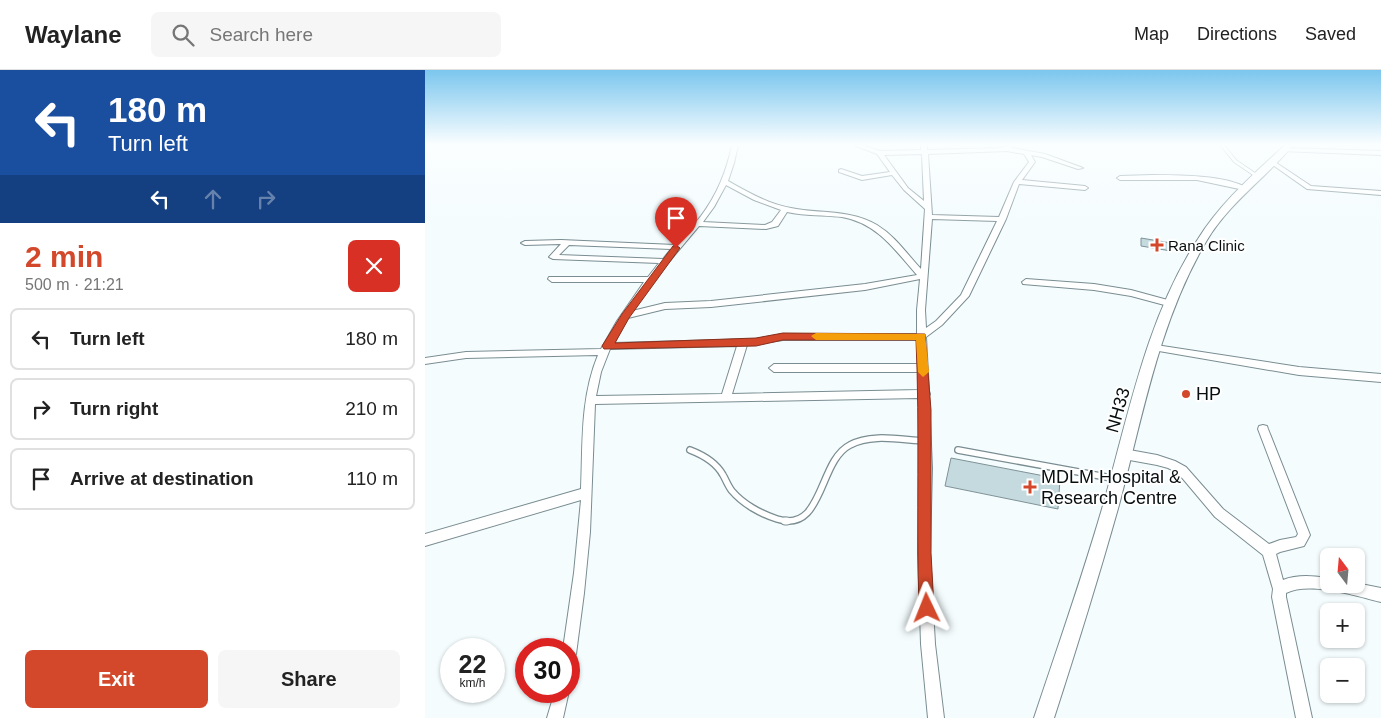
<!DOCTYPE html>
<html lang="en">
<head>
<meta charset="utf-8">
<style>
  body { margin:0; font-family:Helvetica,sans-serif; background:#f6f6f6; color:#222; height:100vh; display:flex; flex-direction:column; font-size:19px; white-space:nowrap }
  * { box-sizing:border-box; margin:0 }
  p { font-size:16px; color:#767676 }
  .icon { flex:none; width:28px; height:28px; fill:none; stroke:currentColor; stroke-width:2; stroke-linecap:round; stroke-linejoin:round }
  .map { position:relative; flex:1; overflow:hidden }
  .details { display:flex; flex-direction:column; background:#fff; width:425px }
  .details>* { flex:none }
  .top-card { background:#1a4fa0; color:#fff; overflow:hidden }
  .needle { width:32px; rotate:344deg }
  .fabs { position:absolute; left:895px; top:478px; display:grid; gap:10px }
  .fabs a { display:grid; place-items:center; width:45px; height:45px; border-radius:8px; background:#fff; box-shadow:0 1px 4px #0004; font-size:25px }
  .speed { position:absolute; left:15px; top:568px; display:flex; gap:10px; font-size:25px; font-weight:700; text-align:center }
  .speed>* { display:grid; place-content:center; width:65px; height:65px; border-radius:50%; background:#fff; box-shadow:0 1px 4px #0004; line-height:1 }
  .speed small { font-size:12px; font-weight:400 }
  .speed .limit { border:8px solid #d22; background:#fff; color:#111 }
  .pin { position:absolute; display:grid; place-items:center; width:42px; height:42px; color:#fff; margin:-51px -21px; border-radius:50% 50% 50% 0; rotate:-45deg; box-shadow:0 0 5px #0007 }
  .pin .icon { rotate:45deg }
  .me { position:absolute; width:55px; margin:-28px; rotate:358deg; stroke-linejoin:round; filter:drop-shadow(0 0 4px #0008) }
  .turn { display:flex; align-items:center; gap:18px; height:105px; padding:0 25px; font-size:22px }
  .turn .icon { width:65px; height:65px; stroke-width:2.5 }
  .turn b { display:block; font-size:35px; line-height:42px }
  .lanes { display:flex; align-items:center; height:48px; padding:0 25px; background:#0003; justify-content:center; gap:25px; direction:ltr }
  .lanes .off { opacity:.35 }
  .round { display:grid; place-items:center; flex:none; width:52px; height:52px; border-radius:8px; background:#f6f6f6 }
  .headline { display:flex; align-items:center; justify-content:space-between; height:85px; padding:0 25px }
  h1 { font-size:30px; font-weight:700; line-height:38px; color:#d3482b }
  .primary-button { display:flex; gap:10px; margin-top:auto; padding:10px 25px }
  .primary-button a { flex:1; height:58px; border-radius:8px; background:#d3482b; color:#fff; font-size:20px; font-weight:700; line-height:58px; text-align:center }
  .primary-button a+a { background:#f6f6f6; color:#222 }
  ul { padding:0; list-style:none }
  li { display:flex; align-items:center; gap:15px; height:62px; margin:0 10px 8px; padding:0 15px; border:2px solid #e0e0e0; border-radius:8px }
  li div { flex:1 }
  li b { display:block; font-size:19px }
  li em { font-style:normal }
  header { display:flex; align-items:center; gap:30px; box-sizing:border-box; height:70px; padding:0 25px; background:#fff; border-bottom:1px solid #e0e0e0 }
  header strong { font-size:24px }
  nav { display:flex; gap:28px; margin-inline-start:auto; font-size:18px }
  .search { width:350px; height:45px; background:#f6f6f6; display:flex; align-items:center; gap:12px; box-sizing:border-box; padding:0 18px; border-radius:8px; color:#767676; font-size:19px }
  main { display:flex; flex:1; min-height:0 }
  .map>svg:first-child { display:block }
</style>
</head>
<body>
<header>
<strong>Waylane</strong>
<div class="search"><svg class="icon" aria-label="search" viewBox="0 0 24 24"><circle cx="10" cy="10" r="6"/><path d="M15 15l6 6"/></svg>Search here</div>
<nav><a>Map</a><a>Directions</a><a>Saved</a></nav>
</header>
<main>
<section class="details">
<div class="top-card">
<div class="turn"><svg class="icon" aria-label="left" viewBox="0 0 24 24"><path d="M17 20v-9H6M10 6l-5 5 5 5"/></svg><div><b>180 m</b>Turn left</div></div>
<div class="lanes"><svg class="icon" aria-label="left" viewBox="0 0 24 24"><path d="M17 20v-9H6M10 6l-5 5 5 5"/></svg><svg class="icon off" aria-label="ahead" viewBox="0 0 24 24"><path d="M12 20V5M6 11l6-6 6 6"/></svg><svg class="icon off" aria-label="right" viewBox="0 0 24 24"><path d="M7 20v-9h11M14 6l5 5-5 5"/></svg></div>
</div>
<div class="headline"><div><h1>2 min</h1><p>500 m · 21:21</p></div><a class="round" style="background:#d93025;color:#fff"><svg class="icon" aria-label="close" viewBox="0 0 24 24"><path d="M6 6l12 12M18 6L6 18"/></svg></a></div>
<ul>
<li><svg class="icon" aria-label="left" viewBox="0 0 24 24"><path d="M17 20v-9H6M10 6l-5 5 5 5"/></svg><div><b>Turn left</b></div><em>180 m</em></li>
<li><svg class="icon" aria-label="right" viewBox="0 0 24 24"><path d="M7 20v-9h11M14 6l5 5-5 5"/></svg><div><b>Turn right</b></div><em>210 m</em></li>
<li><svg class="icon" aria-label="arrive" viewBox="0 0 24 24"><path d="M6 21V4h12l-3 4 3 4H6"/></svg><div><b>Arrive at destination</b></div><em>110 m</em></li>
</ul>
<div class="primary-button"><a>Exit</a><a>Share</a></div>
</section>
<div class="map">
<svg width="956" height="648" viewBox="0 0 956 648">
  <rect width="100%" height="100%" fill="#f4fcfe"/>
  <path fill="#c5dade" stroke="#7f9297" d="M716 168 746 173V181L716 176Z
    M526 388 635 409 633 439 520 416Z"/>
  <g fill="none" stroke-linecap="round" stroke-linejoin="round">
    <defs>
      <path id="lane-far2" d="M797 75 810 91 832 106"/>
      <path id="lane-far1" d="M265 380C278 385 291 392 298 405 301 410 303 416 307 421 318 434 336 444 352 449 399 464 393 391 425 375 446 363 477 370 500 371
        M533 380 692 409"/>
      <path id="lane" d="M360 451H362"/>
      <path id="street" d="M307 75H313L309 93 303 111C323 122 343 134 366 138 395 144 425 139 452 155 470 166 482 184 496 199L500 139 479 120 467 105 437 110 414 102V100L416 99 437 106 465 102 452 84 431 76 430 75H437L455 81 496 80V75H502V80L577 78 582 75H588L587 78 620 84 658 98 653 99 617 87 606 85 610 92 597 110 660 116 663 118 660 120 594 114 581 149 544 226 517 255 501 267 504 321 505 324 504 326 507 398 505 483 510 574 519 648H503L496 574 493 483 495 398 494 328 170 334 165 462 159 523 151 584 149 589 144 591V579H138L149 503 156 430 0 476V464L156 419C158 373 155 329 173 285L41 288 0 294V288L41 282 176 279 192 251 219 212H127L123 209 124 207H223L234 193 128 189 124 187 136 174 100 175 96 173 100 171 136 170 250 175C258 164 268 156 276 146 292 125 302 100 307 75ZM582 81 599 84 604 92 589 112 574 147 507 145 503 84ZM497 84 499 131 483 118 459 85ZM301 115 329 130 356 140 347 152 340 155 278 152 289 137ZM362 142C380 146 398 145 417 147 452 153 470 180 492 205L440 214 286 231 240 233 207 241 243 193 274 156 341 159 353 156ZM507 149 572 151 536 225 511 251 501 258 500 240ZM144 175 246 179 238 189 134 185ZM495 209 492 240V264H358L331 269 189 273 203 248 240 239 286 237 440 220ZM358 270H492L493 294H349L344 298 349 302H493L494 320 307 324 322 275ZM312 276 297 324 171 326 176 302 185 279Z
        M858 78 956 81V85L856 81 855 80Z
        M847 90 886 116 956 121V125L882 119 845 93V91Z
        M727 105C752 105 802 105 822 118L819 120 772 110H695L692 108 695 106Z
        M601 209 669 214 706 220 750 232 751 234 747 237 706 226 669 220 598 214 597 212Z
        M731 275 874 297 956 304V312L874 305 728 280 726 278 728 276Z
        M838 355 842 356 843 359 885 465 879 476 855 482 851 484 858 510C873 504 889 506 904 508V514L931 513 956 518V532C931 526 885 511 861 523V527L887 648H871L847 527 848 519 838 485 790 447 753 403 743 398 732 395 699 389 695 387 694 384 695 381 699 379 732 385 750 391 761 397 798 439 844 474 855 470 871 467 873 464 833 359 834 356Z
        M144 619V621L138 648H122L130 621H144Z"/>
      <path id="secondary" d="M860 75H868C841 108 805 132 782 170 734 251 718 345 694 435 674 506 652 577 629 648H609C633 576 658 505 679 432 704 343 722 247 773 169 796 132 829 104 860 75Z"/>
    </defs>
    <use href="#lane-far2" stroke="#7a8d92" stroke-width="4.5"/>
    <use href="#lane-far1" stroke="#7a8d92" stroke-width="8"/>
    <use href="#lane" stroke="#7a8d92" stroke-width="9"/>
    <use href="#street" stroke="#7a8d92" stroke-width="2"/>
    <use href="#secondary" stroke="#7a8d92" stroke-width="2"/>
    <use href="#lane-far2" stroke="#fff" stroke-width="3"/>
    <use href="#lane-far1" stroke="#fff" stroke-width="5.5"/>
    <use href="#lane" stroke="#fff" stroke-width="7"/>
    <use href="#street" fill="#fff" fill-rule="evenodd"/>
    <use href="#secondary" fill="#fff" fill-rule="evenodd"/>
  </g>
  <linearGradient id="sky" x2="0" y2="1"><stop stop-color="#7bc6ee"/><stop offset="0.45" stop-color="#fafeff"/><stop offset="1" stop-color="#fafeff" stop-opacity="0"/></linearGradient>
  <rect width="956" height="165" fill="url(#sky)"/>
  <path fill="#d3482b" stroke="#892f1c" d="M251 175 255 178 204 248 190 273 331 268 358 263 500 264 506 340V483L509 538 507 543 502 545 496 543 494 538C491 449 495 360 491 270H358L331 276 179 279 177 276 197 244 248 176Z"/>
  <path fill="#f59e0b" d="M391 263 500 264 504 302 498 307 493 302 491 270H391L386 266Z"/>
  <g fill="#d3482b" stroke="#fff" stroke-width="2">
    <path d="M729.5 167.5h5v5h5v5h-5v5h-5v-5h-5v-5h5z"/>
    <circle cx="761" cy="324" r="5"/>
    <path d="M602.5 409.5h5v5h5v5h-5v5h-5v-5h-5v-5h5z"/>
  </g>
  <g text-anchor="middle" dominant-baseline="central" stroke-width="4" stroke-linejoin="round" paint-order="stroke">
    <g font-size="15" fill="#070e10" stroke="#fff" text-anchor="start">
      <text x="743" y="175">Rana Clinic</text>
    </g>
    <g font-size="18" fill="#070e10" stroke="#fff" text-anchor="start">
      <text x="771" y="324">HP</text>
      <text x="616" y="407">MDLM Hospital &amp;<tspan x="616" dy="21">Research Centre</tspan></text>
    </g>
    <g font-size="18" fill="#070e10" stroke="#fff">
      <text transform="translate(693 340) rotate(-74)">NH33</text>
    </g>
  </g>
</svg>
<div class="fabs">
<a><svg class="needle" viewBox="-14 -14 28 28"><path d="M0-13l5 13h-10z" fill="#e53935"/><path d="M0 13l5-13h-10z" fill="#767676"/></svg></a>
<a>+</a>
<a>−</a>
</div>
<div class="speed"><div>22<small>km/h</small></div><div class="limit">30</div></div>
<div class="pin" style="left:251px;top:178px;background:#d93025"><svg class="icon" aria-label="arrive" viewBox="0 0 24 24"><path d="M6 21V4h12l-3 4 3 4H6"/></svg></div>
<svg class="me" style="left:502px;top:538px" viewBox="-20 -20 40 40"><path d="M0-17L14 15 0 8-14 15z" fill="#d3482b" stroke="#fff" stroke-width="4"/></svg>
</div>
</main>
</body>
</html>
